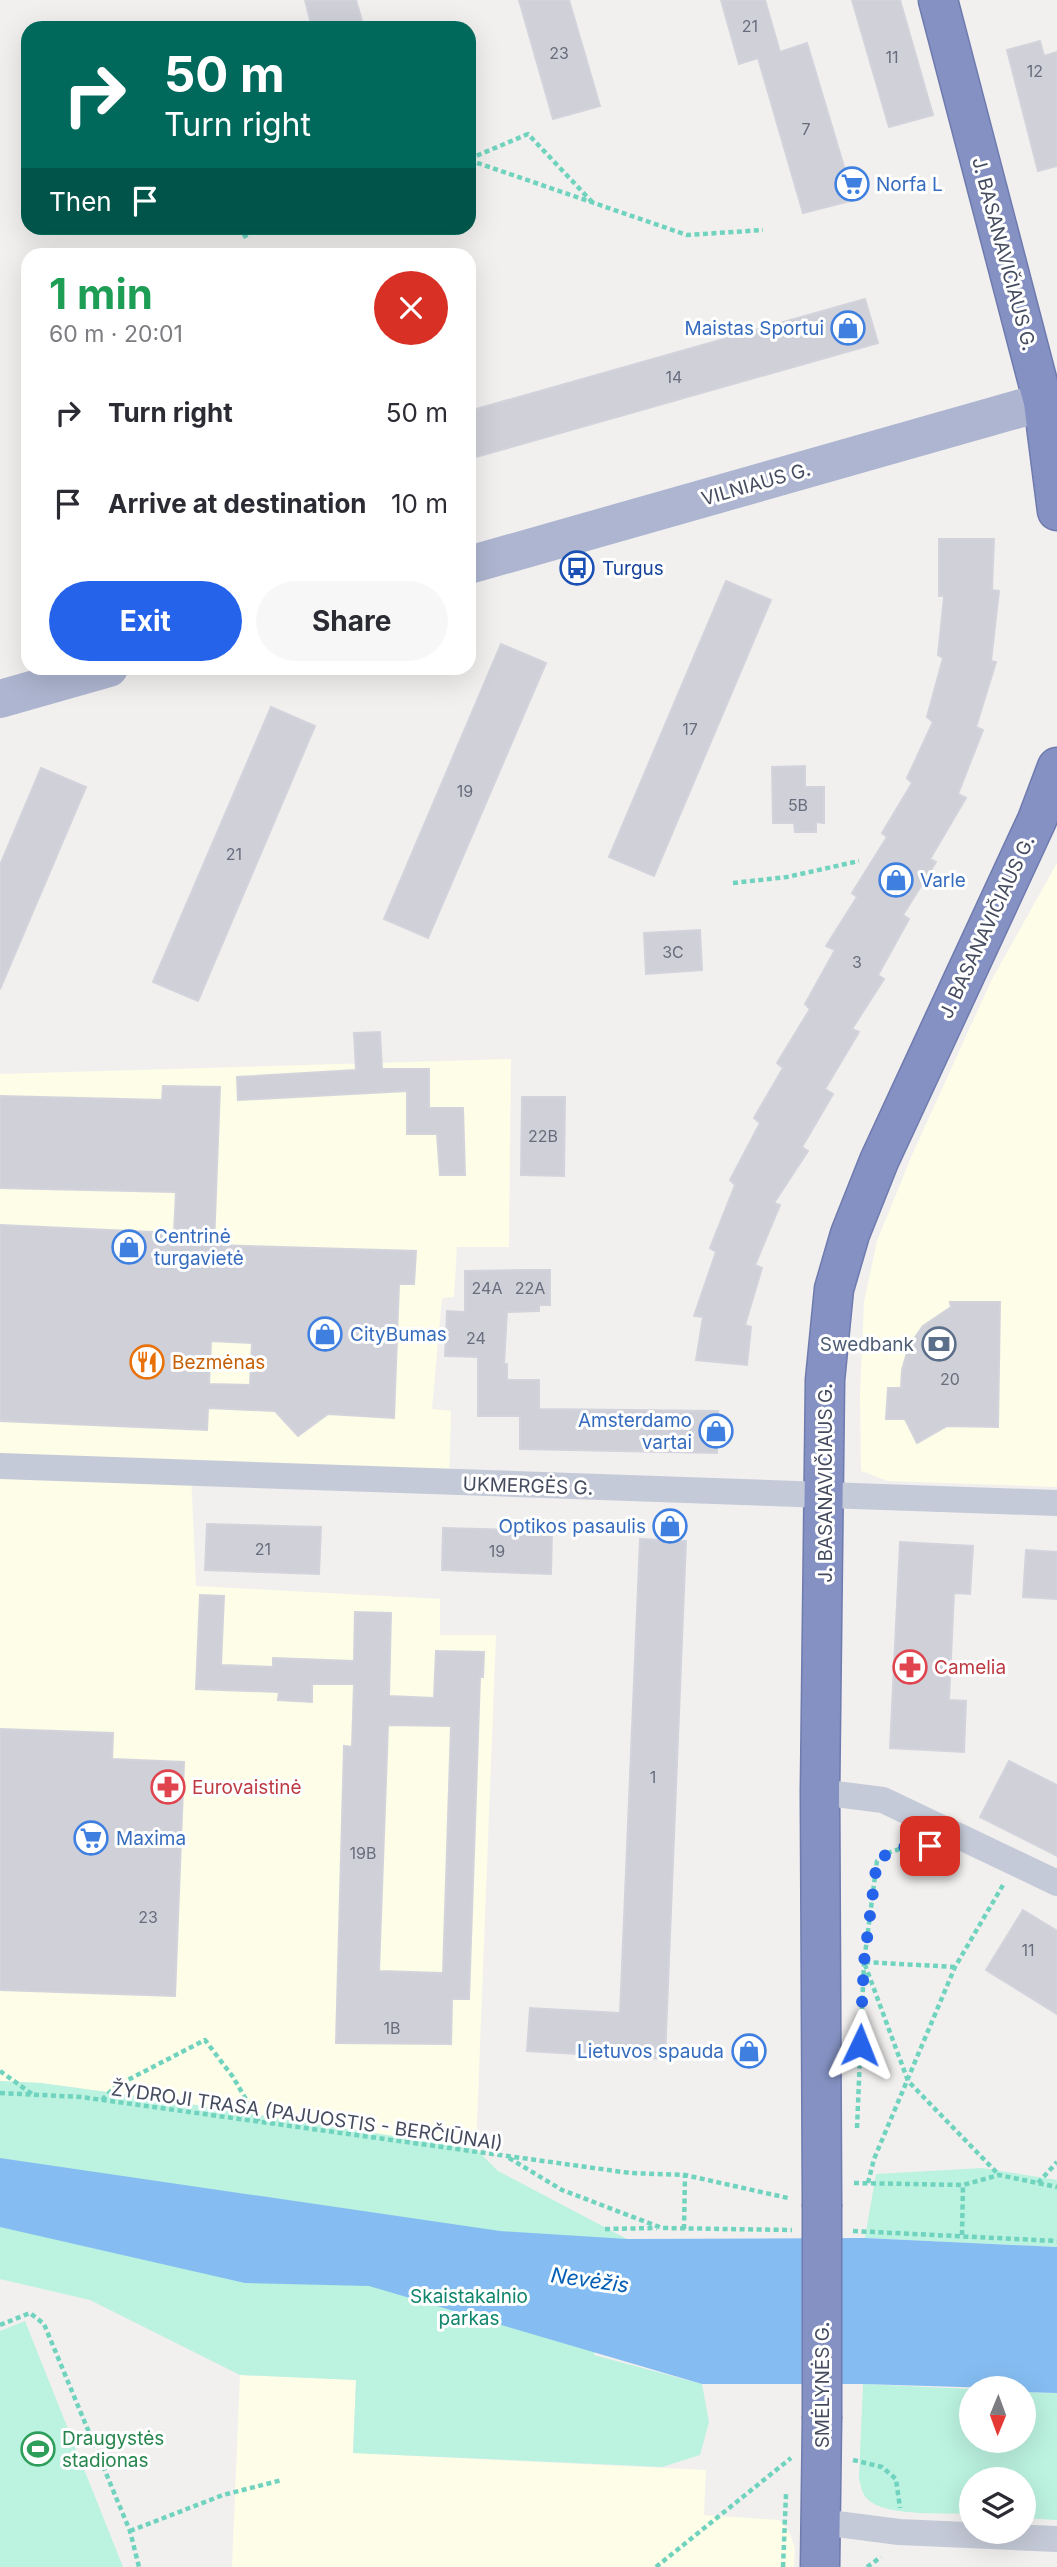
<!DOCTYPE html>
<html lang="en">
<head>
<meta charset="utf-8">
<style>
  body { margin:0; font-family:Inter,sans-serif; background:#f7f7f7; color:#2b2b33; height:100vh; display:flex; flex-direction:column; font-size:26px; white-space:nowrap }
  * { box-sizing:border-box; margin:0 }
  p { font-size:23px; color:#7c7c81 }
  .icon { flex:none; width:38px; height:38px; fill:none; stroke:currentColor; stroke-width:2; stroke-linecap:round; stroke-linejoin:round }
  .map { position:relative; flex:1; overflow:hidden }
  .panel { position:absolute; left:21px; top:248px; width:455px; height:427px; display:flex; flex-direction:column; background:#fff; border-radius:21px; box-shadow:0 7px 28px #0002 }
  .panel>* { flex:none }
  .top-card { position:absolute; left:21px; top:21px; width:455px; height:214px; border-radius:21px; box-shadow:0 7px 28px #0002; background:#00695c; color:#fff; overflow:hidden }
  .needle { width:46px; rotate:181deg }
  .tools { position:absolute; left:959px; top:2376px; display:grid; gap:14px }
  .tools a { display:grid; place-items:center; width:77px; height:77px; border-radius:50%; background:#fff; box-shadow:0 7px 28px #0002; font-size:35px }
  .pin { position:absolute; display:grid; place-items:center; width:60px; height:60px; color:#fff; margin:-30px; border-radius:14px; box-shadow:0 4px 10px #0006 }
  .me { position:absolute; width:77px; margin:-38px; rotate:2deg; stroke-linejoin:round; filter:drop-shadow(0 0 5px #0008) }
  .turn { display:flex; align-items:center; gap:24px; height:147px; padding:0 28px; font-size:32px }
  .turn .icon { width:91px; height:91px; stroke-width:2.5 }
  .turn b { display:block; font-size:49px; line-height:60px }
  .then { display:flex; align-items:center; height:66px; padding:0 28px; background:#0003; gap:14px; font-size:26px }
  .round { display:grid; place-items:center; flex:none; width:74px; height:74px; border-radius:37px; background:#f7f7f7 }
  .headline { display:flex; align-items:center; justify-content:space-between; height:119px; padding:0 28px }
  h1 { font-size:42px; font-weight:700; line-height:52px; color:#1e9e55 }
  .button { display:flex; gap:14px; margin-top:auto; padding:14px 28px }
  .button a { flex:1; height:80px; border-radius:42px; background:#2563eb; color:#fff; font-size:28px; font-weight:700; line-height:80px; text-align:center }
  .button a+a { background:#f7f7f7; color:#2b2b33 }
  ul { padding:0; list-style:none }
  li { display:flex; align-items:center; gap:21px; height:91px; padding:0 28px }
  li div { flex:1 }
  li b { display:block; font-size:26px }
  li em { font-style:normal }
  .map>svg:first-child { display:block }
</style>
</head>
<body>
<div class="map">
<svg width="1057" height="2567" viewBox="0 0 1057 2567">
  <rect width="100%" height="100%" fill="#f2f0ef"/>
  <path fill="#fdfde8" d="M1057 863V1487L888 1481 861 1471 860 1394 864 1302 877 1241 912 1155 991 981Z
    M511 1059 509 1247H457L454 1297 442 1298 432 1409 451 1411 449 1483 191 1474 196 1586 440 1599V1635H496L476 2149 151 2098 41 2083 0 2081V1074Z
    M240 2375 356 2380 353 2453 706 2470 704 2515 779 2520 789 2532 795 2548 794 2567H232Z"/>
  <path fill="#bbf2e0" d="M0 2081 41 2083 151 2098 476 2149 498 2171 627 2239 594 2355 702 2384 709 2422 700 2455 662 2467 353 2453 356 2380 240 2375 90 2300 0 2279Z
    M982 2168 1057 2180V2247L865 2238 876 2174Z
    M25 2321 123 2567H0V2331Z
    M863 2384 971 2389V2441H1024V2392L1057 2393V2520L1024 2518V2480H971V2514C946 2513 891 2516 871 2502 862 2496 861 2487 859 2478Z"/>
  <path fill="#85bdf2" d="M0 2158 500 2231 627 2239 865 2238 1057 2247V2393L1024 2392V2389L863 2384H702L369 2286 245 2283 0 2227Z"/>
  <path fill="#cfd0d8" stroke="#d3d3dc" stroke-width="2" fill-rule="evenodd" d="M305 0H356L364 28H312Z
    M519 0H569L600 106 553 119Z
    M721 0H765L780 52 807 43 854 200 803 213 758 58 739 64Z
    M852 0H900L933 115 889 127Z
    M1040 41 1044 56 1057 52V166L1038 171 1007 50Z
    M865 299 878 343 469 459V411Z
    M939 539H994L992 590 999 591 991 661 996 662 976 727 983 730 958 794 966 798 930 859 936 862 903 915 909 919 878 975 884 979 852 1029 859 1032 825 1089 833 1094 802 1147 808 1151 774 1203 780 1205 755 1265 762 1268 745 1325 751 1327 747 1365 696 1360 703 1317 694 1316 716 1252 710 1248 735 1185 730 1180 760 1123 754 1118 783 1068 777 1063 810 1009 805 1004 835 950 826 946 857 897 852 893 887 837 882 833 912 783 907 778 933 722 927 717 943 658 938 655 944 596H939Z
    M726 581 771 600 654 876 609 857Z
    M501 644 546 663 428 938 384 919Z
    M271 707 315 726 198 1001 153 982Z
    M805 766V787H824V823L816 822V832H795L794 823H773L772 767Z
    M41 768 86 787 0 989V865Z
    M700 930 702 970 646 974 644 933Z
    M380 1032 382 1069H429V1108H463L465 1175H440L437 1134H407V1091L238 1100 237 1077 356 1070 354 1033Z
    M163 1086 220 1087 214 1245 416 1251 414 1284H399L394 1418 328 1414 298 1436 275 1411 208 1408 207 1430 0 1421V1225L174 1233 176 1192 0 1188V1096L162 1100ZM211 1341 252 1343 250 1385 209 1384Z
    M522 1097H565L564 1176 521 1175Z
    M525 1270H550V1305H539V1311L507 1312 504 1364H507V1380H539V1409L718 1411 717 1453 520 1449V1416H478V1357L445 1356 447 1311 465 1312V1271Z
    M950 1302H1000L998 1427 947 1426 917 1443 905 1419H886L888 1388H901L902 1370 909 1346 923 1326 951 1307Z
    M207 1524 321 1527 319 1574 205 1570Z
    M443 1528 552 1531 551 1574 442 1570Z
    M640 1539 686 1541 665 2059 527 2051 530 2008 620 2013Z
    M900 1542 973 1546 970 1594 954 1593 949 1700 966 1701 964 1752 890 1748Z
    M1026 1550 1057 1552V1599L1023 1597Z
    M200 1595 224 1596 221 1665 273 1667V1658L354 1661 355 1612 391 1613 389 1696 434 1698 436 1651 484 1652 483 1677H480L469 1999H452L451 2044 336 2043 344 1746 352 1747 354 1684H312V1702L278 1700 279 1692 196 1689ZM388 1725 451 1726 443 1973 379 1971Z
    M0 1729 113 1733 112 1759 184 1762 175 1996 0 1990Z
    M1009 1761 1057 1785V1856L980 1817Z
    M1023 1910 1057 1931V2014L986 1970Z"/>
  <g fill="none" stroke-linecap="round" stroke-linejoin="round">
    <defs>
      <path id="highway" d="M938 0 1043 402 1057 511
        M822 2204 820 1792 825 1380 834 1289 850 1234 879 1161 1037 820 1057 767
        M820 2567 822 2419"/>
    </defs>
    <use href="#highway" stroke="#6f7bae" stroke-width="41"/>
    <path stroke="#70d3be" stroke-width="4.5" stroke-dasharray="5 3.5" stroke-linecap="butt" d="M469 159 528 134 593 203
      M469 160 687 235 763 230
      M243 237 261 228
      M733 883 787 877 859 861
      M955 1967 864 1962 908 2081 999 2175
      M0 2071 32 2094
      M0 2093 81 2097 630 2173 685 2175 788 2198
      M102 2100 116 2086 205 2040 233 2077 259 2122
      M857 2128 864 1962 877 1861 888 1853 914 1844
      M509 2158 562 2190 662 2228 792 2230
      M854 2183 963 2185 999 2175 1057 2187
      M868 2183 874 2159 955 1967 1003 1885
      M1038 2183 1057 2162
      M605 2229 657 2228
      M684 2229 685 2175
      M853 2231 1057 2241
      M962 2235 963 2185
      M0 2325 30 2313 44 2324 130 2531 139 2567
      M853 2460 882 2467 896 2479 900 2508
      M130 2531 223 2495 282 2480
      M656 2567 791 2458
      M783 2567 786 2494
      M867 2567 881 2557"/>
    <path stroke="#c5cad8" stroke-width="26" d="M0 1466 1057 1503
      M820 1792 883 1800 1057 1883
      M821 2522 899 2532 1057 2539"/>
    <path stroke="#adb5d0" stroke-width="38" d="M469 565 1043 402
      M0 699 109 668"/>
    <use href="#highway" stroke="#8491c2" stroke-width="38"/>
    <defs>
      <path id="highway-bridge" d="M822 2419V2204"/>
    </defs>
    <use href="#highway-bridge" stroke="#6f7bae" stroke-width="41" stroke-linecap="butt"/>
    <use href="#highway-bridge" stroke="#8491c2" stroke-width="38"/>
  </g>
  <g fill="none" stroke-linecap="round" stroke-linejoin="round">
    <path stroke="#2563eb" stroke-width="12" stroke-dasharray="0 21.6" d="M860 2045 864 1962 877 1861C894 1848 909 1843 930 1846"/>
  </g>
  <defs>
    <symbol id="supermarket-ring" viewBox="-11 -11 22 22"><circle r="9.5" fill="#fff" stroke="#3f7fe0" stroke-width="1.5"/><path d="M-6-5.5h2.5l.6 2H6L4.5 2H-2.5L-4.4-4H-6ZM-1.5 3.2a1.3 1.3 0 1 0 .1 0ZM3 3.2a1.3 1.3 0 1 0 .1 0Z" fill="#3f7fe0"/></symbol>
    <symbol id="shop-ring" viewBox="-11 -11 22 22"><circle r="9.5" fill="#fff" stroke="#3f7fe0" stroke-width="1.5"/><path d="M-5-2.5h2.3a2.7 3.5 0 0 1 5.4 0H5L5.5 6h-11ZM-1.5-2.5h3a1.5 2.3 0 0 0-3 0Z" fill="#3f7fe0"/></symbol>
    <symbol id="bus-ring" viewBox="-11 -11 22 22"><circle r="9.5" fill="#fff" stroke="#1a4fb4" stroke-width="1.5"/><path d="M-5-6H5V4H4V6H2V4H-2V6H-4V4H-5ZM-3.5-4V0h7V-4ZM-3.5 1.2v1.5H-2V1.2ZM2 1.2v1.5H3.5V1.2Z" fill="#1a4fb4"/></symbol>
    <symbol id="bank-ring" viewBox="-11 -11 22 22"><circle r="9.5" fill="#fff" stroke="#5c6f8a" stroke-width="1.5"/><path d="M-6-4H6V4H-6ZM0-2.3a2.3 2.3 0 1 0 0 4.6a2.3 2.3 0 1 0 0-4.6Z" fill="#5c6f8a"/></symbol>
    <symbol id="restaurant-ring" viewBox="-11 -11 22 22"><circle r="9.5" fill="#fff" stroke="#e8710a" stroke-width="1.5"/><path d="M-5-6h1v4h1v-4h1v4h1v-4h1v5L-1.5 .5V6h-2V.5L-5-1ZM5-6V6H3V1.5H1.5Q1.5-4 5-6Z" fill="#e8710a"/></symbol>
    <symbol id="pharmacy-ring" viewBox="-11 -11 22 22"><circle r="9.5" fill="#fff" stroke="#e0444e" stroke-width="1.5"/><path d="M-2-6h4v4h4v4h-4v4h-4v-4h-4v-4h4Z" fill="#e0444e"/></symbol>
    <symbol id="stadium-ring" viewBox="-11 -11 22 22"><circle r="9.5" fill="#fff" stroke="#2e9e5b" stroke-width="1.5"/><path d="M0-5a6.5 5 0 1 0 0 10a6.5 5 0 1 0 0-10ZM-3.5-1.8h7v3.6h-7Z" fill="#2e9e5b"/></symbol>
  </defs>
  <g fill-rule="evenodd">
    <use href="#supermarket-ring" x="833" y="165" width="38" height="38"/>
    <use href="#shop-ring" x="829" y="309" width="38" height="38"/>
    <use href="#bus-ring" x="558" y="549" width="38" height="38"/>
    <use href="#shop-ring" x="877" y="861" width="38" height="38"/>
    <use href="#shop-ring" x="110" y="1228" width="38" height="38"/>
    <use href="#shop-ring" x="306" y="1315" width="38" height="38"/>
    <use href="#bank-ring" x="920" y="1325" width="38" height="38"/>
    <use href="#restaurant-ring" x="128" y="1343" width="38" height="38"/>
    <use href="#shop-ring" x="697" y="1412" width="38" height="38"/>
    <use href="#shop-ring" x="651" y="1507" width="38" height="38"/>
    <use href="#pharmacy-ring" x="891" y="1648" width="38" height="38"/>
    <use href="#pharmacy-ring" x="149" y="1768" width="38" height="38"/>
    <use href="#supermarket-ring" x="72" y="1819" width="38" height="38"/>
    <use href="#shop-ring" x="730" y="2032" width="38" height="38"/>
    <use href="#stadium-ring" x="19" y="2430" width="38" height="38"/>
  </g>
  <g text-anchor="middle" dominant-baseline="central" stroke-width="6" stroke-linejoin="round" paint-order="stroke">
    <g font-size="16" fill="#686d7d">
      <text x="750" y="26">21</text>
      <text x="559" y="53">23</text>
      <text x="892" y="57">11</text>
      <text x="1035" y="71">12</text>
      <text x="806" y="129">7</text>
      <text x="674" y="377">14</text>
      <text x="690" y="729">17</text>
      <text x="465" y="791">19</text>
      <text x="798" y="805">5B</text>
      <text x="234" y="854">21</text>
      <text x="673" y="952">3C</text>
      <text x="857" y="962">3</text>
      <text x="543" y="1136">22B</text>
      <text x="487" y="1288">24A</text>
      <text x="530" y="1288">22A</text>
      <text x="476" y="1338">24</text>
      <text x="950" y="1379">20</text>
      <text x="263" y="1549">21</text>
      <text x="497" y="1551">19</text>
      <text x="653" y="1777">1</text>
      <text x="363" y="1853">19B</text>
      <text x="148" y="1917">23</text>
      <text x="1028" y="1950">11</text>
      <text x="392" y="2028">1B</text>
    </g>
    <g font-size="19" fill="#366cbe" stroke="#fff" text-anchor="start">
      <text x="876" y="184">Norfa L</text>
      <text x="824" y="328" text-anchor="end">Maistas Sportui</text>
      <text x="920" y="880">Varle</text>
      <text x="154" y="1236">Centrinė<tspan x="154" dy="22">turgavietė</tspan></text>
      <text x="350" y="1334">CityBumas</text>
      <text x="692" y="1420" text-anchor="end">Amsterdamo<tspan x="692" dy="22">vartai</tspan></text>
      <text x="646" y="1526" text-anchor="end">Optikos pasaulis</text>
      <text x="116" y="1838">Maxima</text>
      <text x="724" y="2051" text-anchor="end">Lietuvos spauda</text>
    </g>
    <g font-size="19" fill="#464c5f" stroke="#fff">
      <text transform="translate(1004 254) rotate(75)">J. BASANAVIČIAUS G.</text>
      <text transform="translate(756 484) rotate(-16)">VILNIAUS G.</text>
      <text transform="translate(987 927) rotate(-65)">J. BASANAVIČIAUS G.</text>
      <text transform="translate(825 1483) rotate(-90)">J. BASANAVIČIAUS G.</text>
      <text transform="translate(528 1486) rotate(2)">UKMERGĖS G.</text>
      <text transform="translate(307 2116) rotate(8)">ŽYDROJI TRASA (PAJUOSTIS - BERČIŪNAI)</text>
      <text transform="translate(822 2385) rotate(-90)">SMĖLYNĖS G.</text>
    </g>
    <g font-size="19" fill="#164399" stroke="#fff" text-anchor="start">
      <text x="602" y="568">Turgus</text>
    </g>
    <g font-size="19" fill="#4e5e75" stroke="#fff" text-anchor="end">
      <text x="914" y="1344">Swedbank</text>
    </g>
    <g font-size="19" fill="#c56008" stroke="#fff" text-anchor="start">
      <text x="172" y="1362">Bezmėnas</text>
    </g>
    <g font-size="19" fill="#be3a42" stroke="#fff" text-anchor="start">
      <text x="934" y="1667">Camelia</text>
      <text x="192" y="1787">Eurovaistinė</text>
    </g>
    <g font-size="19" fill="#10866c" stroke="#fff">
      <text x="469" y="2296">Skaistakalnio<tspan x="469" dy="22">parkas</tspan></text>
    </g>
    <g font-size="19" fill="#27864d" stroke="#fff" text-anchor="start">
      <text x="62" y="2438">Draugystės<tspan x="62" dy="22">stadionas</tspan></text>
    </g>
    <g font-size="21" font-style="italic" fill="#025eb6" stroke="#fff">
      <text transform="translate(590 2280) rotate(8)">Nevėžis</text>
    </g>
  </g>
</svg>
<div class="tools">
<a><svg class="needle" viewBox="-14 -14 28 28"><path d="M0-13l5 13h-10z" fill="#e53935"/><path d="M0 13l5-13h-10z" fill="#7c7c81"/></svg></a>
<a><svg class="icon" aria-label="layers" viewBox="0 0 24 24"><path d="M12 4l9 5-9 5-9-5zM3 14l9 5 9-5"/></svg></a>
</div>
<div class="pin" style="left:930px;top:1846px;background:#d93025"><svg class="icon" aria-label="arrive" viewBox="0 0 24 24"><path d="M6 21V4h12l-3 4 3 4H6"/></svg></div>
<svg class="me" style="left:860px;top:2045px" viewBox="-20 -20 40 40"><path d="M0-17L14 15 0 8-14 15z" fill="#2563eb" stroke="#fff" stroke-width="4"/></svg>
<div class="top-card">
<div class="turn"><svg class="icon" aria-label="right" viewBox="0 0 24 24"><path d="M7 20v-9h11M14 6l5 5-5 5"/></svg><div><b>50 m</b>Turn right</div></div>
<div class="then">Then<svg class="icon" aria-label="arrive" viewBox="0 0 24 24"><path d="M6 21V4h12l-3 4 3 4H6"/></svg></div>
</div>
<section class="panel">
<div class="headline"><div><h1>1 min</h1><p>60 m · 20:01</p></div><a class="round" style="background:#d93025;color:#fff"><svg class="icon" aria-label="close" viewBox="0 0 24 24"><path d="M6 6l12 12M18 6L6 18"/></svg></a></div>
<ul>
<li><svg class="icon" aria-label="right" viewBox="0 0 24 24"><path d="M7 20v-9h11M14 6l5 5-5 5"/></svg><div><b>Turn right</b></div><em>50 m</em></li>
<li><svg class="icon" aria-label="arrive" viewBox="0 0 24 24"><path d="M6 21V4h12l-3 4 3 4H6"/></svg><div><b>Arrive at destination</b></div><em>10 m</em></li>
</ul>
<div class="button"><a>Exit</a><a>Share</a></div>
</section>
</div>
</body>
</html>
